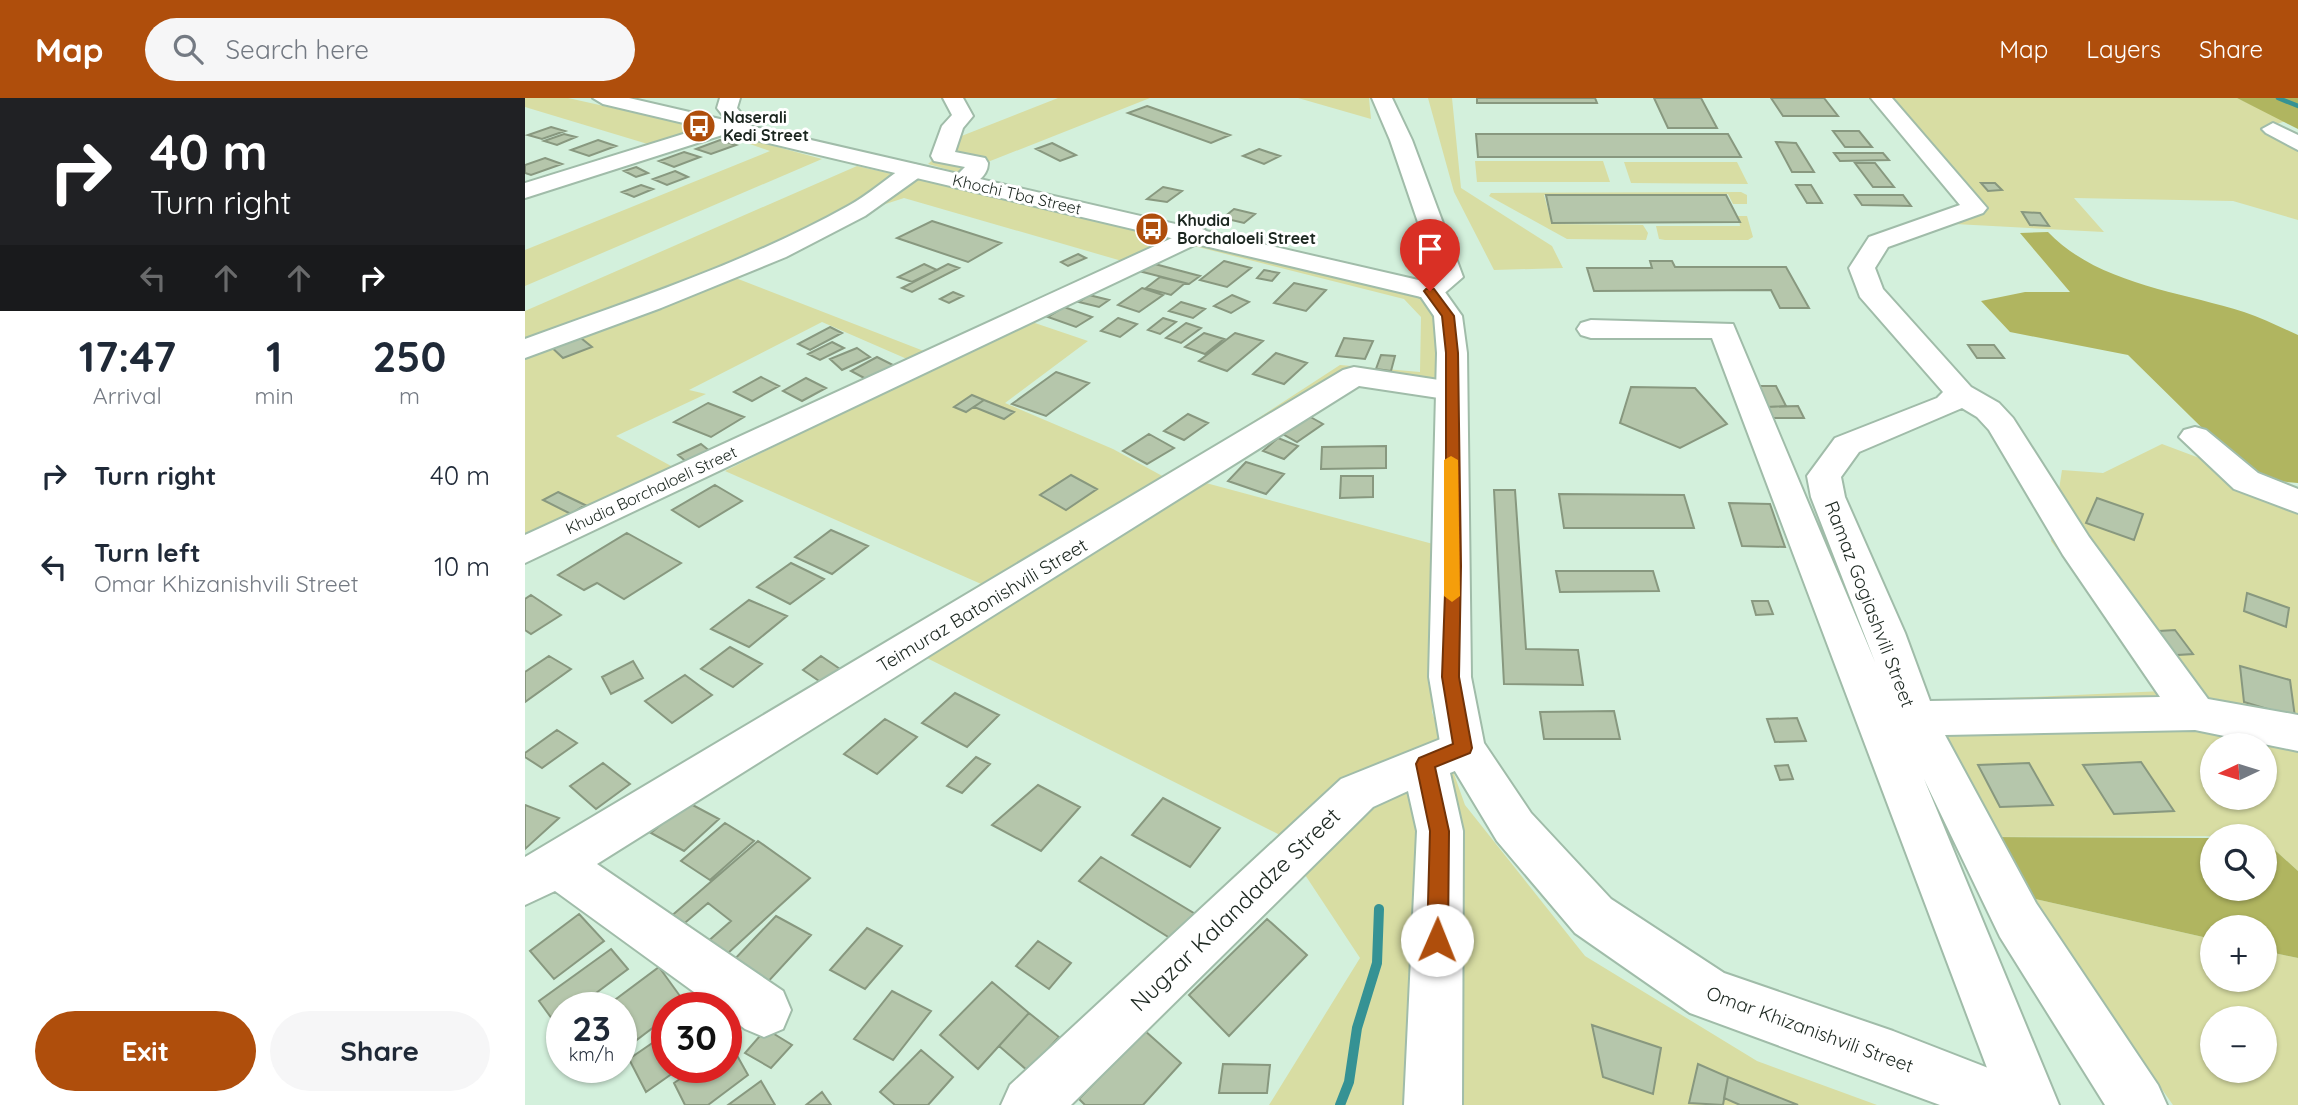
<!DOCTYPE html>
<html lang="en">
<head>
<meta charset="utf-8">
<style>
  body { margin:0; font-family:Quicksand,sans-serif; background:#f6f6f7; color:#1f2937; height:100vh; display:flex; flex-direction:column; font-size:26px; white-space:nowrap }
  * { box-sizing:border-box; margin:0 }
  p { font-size:23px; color:#747a83 }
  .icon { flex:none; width:38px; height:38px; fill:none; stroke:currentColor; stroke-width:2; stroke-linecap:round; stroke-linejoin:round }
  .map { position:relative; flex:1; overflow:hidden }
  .details { display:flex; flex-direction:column; background:#fff; width:525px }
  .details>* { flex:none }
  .banner { background:#202124; color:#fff; overflow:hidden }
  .needle { width:46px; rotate:266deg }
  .fabs { position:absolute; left:1675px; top:635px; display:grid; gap:14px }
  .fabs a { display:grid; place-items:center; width:77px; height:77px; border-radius:50%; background:#fff; box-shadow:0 2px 5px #0004; font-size:35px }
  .speed { position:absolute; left:21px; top:894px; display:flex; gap:14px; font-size:35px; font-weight:700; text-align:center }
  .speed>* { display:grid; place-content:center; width:91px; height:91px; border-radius:50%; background:#fff; box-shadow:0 2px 5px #0004; line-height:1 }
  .speed small { font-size:18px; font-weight:400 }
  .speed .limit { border:10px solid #d22; background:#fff; color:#111 }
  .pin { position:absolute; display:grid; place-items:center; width:60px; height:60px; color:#fff; margin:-72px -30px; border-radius:50% 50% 50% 0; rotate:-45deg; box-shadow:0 0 7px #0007 }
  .pin .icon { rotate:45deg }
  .me { position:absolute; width:77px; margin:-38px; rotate:1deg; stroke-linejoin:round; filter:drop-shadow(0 0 5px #0008) }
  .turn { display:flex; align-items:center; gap:24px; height:147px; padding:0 35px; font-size:32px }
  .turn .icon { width:91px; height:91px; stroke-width:2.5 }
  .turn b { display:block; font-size:49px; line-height:60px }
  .lanes { display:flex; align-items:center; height:66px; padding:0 35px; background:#0003; justify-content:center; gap:35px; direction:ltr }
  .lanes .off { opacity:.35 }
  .eta { display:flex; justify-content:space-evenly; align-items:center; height:119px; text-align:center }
  .eta b { font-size:42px; font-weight:800; line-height:49px }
  .button { display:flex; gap:14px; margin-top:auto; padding:14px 35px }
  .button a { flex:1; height:80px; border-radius:42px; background:#af4e0c; color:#fff; font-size:28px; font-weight:800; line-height:80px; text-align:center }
  .button a+a { background:#f6f6f7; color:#1f2937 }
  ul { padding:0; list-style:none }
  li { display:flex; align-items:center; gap:21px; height:91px; padding:0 35px }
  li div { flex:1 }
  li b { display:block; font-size:26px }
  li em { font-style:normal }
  header { display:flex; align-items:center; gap:42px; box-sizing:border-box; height:98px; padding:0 35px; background:#af4e0c; color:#fff }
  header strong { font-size:33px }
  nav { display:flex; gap:38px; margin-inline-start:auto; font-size:24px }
  .search { width:490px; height:63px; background:#f6f6f7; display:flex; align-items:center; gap:18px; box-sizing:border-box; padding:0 24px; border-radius:38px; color:#747a83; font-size:26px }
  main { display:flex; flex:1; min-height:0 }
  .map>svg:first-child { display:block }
</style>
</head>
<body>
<header>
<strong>Map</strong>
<div class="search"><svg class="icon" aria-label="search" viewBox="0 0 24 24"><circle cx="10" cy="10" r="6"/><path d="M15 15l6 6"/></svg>Search here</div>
<nav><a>Map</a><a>Layers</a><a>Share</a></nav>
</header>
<main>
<section class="details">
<div class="banner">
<div class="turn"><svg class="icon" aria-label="right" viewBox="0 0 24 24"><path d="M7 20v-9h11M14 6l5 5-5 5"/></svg><div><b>40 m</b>Turn right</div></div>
<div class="lanes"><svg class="icon off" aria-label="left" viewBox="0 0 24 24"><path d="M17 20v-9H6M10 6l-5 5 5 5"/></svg><svg class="icon off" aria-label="ahead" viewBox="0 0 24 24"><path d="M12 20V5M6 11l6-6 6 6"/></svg><svg class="icon off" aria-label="ahead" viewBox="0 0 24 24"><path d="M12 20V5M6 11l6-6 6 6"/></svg><svg class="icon" aria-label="right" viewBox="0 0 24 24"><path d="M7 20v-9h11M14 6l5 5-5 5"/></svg></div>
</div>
<div class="eta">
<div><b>17:47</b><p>Arrival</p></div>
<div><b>1</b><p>min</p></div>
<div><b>250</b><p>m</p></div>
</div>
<ul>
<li><svg class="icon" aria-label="right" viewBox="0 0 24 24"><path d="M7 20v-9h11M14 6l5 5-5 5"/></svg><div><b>Turn right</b></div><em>40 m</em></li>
<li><svg class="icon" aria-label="left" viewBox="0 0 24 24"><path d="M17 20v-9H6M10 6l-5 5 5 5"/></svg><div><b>Turn left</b><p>Omar Khizanishvili Street</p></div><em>10 m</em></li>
</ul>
<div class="button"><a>Exit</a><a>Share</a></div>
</section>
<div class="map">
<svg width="1773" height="1007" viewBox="0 0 1773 1007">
  <rect width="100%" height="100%" fill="#d3f0dc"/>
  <path fill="#d8dda3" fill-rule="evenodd" d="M0 0H43L205 36 297 61 0 188V152L245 53 202 38 176 34 126 47 0 9Z
    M533 0H625L435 75 403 66 434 39Z
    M773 0H844L846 21Z
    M903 0H927L936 90 1027 148 1038 170 969 172 929 94Z
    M1363 0H1712L1761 23 1742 29 1773 48V122L1708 103 1549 100 1579 134 1430 126 1458 111Z
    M950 63H1078L1085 84H952Z
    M1099 64H1212L1223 86 1106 85Z
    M332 68 899 196 910 211V285L822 273 681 385 908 446 907 614 940 707 1060 858 1232 963 1352 1007H744L835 860 753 736 368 543 463 489 200 373 405 271 297 224 164 292 181 296 91 338 170 381 0 463V213ZM379 100 597 163 404 255 208 179 342 112ZM665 147 879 201 896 219 895 274 815 267 641 380 588 351 480 305 563 243 504 223Z
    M1216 94 1222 97V106H1208L1203 96 1019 97 1027 126 1118 127 1123 135 1121 142 1042 141 964 98 966 95Z
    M1213 118H1222L1228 139 1223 142H1140L1134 141 1131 128H1215Z
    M1637 346 1773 397V773L1740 743V738L1463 739 1394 604 1638 593 1526 443 1537 372 1578 375ZM1687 648H1740V700H1687Z
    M1502 799 1687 841V882H1740V853L1773 860V1007H1648ZM1687 920H1740V973H1687Z"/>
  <path fill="#b0b560" d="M1712 0H1773V31Z
    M1523 134C1573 186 1653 193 1719 214 1737 220 1755 229 1773 237V385L1729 381 1603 257 1485 234 1456 203 1500 194H1545L1495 135Z
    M1463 739 1687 740V791H1740V743L1773 773V860L1740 853V830H1687V841L1502 799Z"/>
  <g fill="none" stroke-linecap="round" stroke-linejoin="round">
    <path stroke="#359294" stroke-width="4.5" d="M1753 0 1773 8"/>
    <path stroke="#359294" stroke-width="10" d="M815 1007 824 984 832 930 852 865 854 811"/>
  </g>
  <path fill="#b5c6ab" stroke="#88987f" stroke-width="2" d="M952 0H1070L1072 5H952Z
    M1129 0H1176L1192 30H1143Z
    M1246 0H1299L1313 18H1258Z
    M622 8 705 37 686 45 603 15Z
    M26 29 40 33 17 41 3 37Z
    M1308 33H1334L1347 49H1320Z
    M39 36 51 39 32 47 19 43Z
    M951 36H1203L1216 59H953Z
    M73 42 91 48 64 58 46 52Z
    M195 42 211 47 186 56 171 51Z
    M1251 44 1271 45 1289 74H1267Z
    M527 45 551 57 535 63 511 51Z
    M734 51 755 58 739 66 718 58Z
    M159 54 175 59 149 69 134 63Z
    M1309 55H1358L1364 62 1315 63Z
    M20 60 37 66 6 77 0 75V67Z
    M1330 65H1350L1369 89H1348Z
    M111 69 123 75 111 79 99 73Z
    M150 73 163 79 142 87 128 81Z
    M1456 85H1470L1477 92 1463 93Z
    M116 87 128 91 109 99 97 94Z
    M1271 87H1286L1297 105H1282Z
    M638 89 657 93 642 104 622 101Z
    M1021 97H1201L1215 124 1027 125Z
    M1330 97H1378L1386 108 1337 107Z
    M709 111 730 116 719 125 698 120Z
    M1497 114 1515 115 1524 128 1505 127Z
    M407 123 476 145 443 164 372 140Z
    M553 156 561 160 543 168 536 164Z
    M699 163 726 170 702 189 675 182Z
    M1125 163H1147L1150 169H1261L1284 210H1255L1246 192 1069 193 1062 170H1127Z
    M626 165 675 178 664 186 614 173Z
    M399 166 412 172 387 184 373 179Z
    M423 166 434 170 387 194 377 190Z
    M739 172 754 175 747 183 732 180Z
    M635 179 660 185 646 197 621 190Z
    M769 185 801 192 781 213 749 205Z
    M617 190 638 197 614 214 593 207Z
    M428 194 438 198 424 205 415 201Z
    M564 197 584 202 574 209 554 204Z
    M707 197 724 204 706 215 689 208Z
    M656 204 680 211 668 220 644 213Z
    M539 209 567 219 551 229 523 219Z
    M593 220 612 226 595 239 576 233Z
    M638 220 651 224 635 236 623 232Z
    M661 225 676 230 656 245 641 240Z
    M305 229 317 235 285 252 273 246Z
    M679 235 699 241 680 256 660 249Z
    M710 235 738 243 702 273 674 263Z
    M51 236 67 249 38 260 23 246Z
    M819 240 848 243 840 261 811 258Z
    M307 244 319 250 295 262 283 256Z
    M1443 247H1469L1479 260H1452Z
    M332 250 345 259 317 272 305 261Z
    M751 255 782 265 759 286 728 276Z
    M856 257 870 258 866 273 851 271Z
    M352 259 370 268 343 282 326 273Z
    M531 274 564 285 521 318 487 306Z
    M236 279 254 288 227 303 209 294Z
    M281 280 301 290 277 303 258 293Z
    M1232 288H1251L1261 308 1241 309Z
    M1106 289 1170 290 1202 326 1155 350 1095 325Z
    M447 297 459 302 441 314 429 309Z
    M459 302 489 314 479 321 449 309Z
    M183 305 219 319 186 339 149 324Z
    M1273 308 1279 320H1246L1241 309Z
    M663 316 683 325 659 342 639 333Z
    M780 316 798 326 772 344 754 334Z
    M624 336 649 350 622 366 598 353Z
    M753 340 773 348 759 361 738 353Z
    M176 346 186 354 163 365 153 357Z
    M861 348V370L796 371 797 349Z
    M721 364 759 376 741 396 703 383Z
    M546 377 572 391 541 412 515 397Z
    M816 378H848V399L815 400Z
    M190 387 217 403 174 429 147 412Z
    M969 392H990L1001 551 1053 552 1058 587 979 586Z
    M33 394 60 407 46 416 18 402Z
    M1034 396 1159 397 1169 430H1039Z
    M1572 400 1618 416 1609 442 1561 425Z
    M1204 405 1245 406 1260 449 1217 448Z
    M306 432 343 448 307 476 270 459Z
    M102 435 156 465 99 501 72 485 59 492 33 477Z
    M266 465 299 481 265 506 232 489Z
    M1031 473H1128L1134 493 1035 494Z
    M1722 495 1764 510 1761 529 1719 513Z
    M6 497 36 517 6 536 0 532V501Z
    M224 502 262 518 224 549 186 531Z
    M1227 503H1243L1248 516 1231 517Z
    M1650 532 1668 556 1636 558 1618 534Z
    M205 549 237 566 208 589 176 571Z
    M24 558 46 571 0 604V574Z
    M296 558 318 573 300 587 278 572Z
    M108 563 118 580 86 596 77 579Z
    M1715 568 1765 582 1770 619 1719 604Z
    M160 577 187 597 147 625 120 603Z
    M430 595 474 617 442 649 397 625Z
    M1089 613 1095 641H1019L1015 614Z
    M1272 620 1281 643 1250 644 1242 621Z
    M360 621 392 639 352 676 319 656Z
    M32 632 52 645 17 670 0 659V655Z
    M451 659 465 666 437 695 422 688Z
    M1616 664 1649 713 1589 716 1558 667Z
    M78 665 105 686 71 711 45 688Z
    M1504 665 1528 707 1475 709 1453 667Z
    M1263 667 1268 681 1255 682 1250 668Z
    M513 687 555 709 516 753 467 727Z
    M638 700 695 730 665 769 607 737Z
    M162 704 194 721 159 753 126 735Z
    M0 707 34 720 0 751Z
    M200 725 229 743 185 782 156 763Z
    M233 743 285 780 190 867 172 853 206 823 183 805 147 836 136 827Z
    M576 759 677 820 656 847 554 783Z
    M54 816 79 843 29 881 5 853Z
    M251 818 286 837 240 887 205 866Z
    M742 821 782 857 704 938 664 897Z
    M342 830 377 848 340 891 305 872Z
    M513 843 546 865 524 891 491 868Z
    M86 851 103 871 51 910H37V920L30 925 14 903Z
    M134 869 160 905 154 910H142V919L105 947 96 936V910H79Z
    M467 884 504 915 453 971 415 937Z
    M367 893 406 913 368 962 329 941Z
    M504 915 534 939 503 973 474 948Z
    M1067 927 1136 950 1128 996 1078 979Z
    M241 931 267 947 246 970 220 955Z
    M619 932 656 965 618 1007H560L554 1001Z
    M142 935V970H155L121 994 104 961Z
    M205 945 223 977 183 1007H160L149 985 171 970H201V947Z
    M396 952 428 979 403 1007H370L355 994Z
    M698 966 745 967 742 995H694Z
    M1173 966 1203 979 1198 1007 1164 1005Z
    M1203 979 1273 1007H1215L1199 1000Z
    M236 983 250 1007H203Z
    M297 994 306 1007H281Z"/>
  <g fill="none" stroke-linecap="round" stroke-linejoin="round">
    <defs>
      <path id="minor" d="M195 0H215L212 10 219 19 213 32 0 100V85L197 24 199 19 192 10Z
        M418 0H438L448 18 438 30 430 54 460 60 463 65C463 81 443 92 429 89L425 84 440 69 409 63 406 58 417 28 427 17Z
        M847 0H867L887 42 938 179 915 199H895L891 193 911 177 865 42Z
        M1346 0H1367L1462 110 1458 115 1363 149 1350 170 1358 191 1446 289 1474 305 1488 320 1564 439 1683 601 1773 617V653L1670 632 1420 637 1511 805 1633 987 1642 1007H1580L1475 839 1399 681 1534 1007H1476L1187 240H1066L1056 237 1052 231 1056 225 1066 222 1208 226 1350 564 1286 399 1282 378 1310 340 1412 300 1418 294 1335 199 1324 170 1344 139 1435 107ZM1437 310 1452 319 1464 332 1538 457 1635 599 1405 603 1380 535 1320 399 1316 379 1334 354Z
        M1748 25 1773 37V52L1741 35 1737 31Z
        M388 66 396 68 399 73 396 78 340 118 261 159 136 210 0 260V241C109 201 221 165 323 108 343 97 361 81 380 68Z
        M671 129 680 132 684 137 680 142 0 465V437Z
        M829 269 927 284 938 286 942 293 938 300 927 302 834 288 72 766 258 893 266 912 258 931 239 939 220 931 201 917V910H191L30 793 0 807V759L818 272Z
        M1670 329 1681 332 1733 375 1773 391V415L1709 391 1654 339 1659 332Z
        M938 632 954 637 960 650 954 663 925 675 938 733 937 1007H879L892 733 883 693 848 709 546 1007H476L485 987 816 681Z"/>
      <path id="major" d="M68 0H104L915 187 937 218 942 255 946 579 959 645 1006 715 1086 801 1199 875 1368 933 1507 987 1516 1007H1415L1165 915 1050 835 972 743 916 650 904 579 912 255 909 218 896 199 78 6Z"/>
    </defs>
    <use href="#minor" stroke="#a0bca9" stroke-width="4"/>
    <use href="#major" stroke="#a0bca9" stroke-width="4"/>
    <use href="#minor" fill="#fff" fill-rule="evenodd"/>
    <use href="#major" fill="#fff" fill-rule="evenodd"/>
  </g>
  <path fill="#af4e0c" stroke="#723308" stroke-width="2" d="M901 191H909L929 218 933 255 936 468 934 579 947 650 945 655 910 669 924 733 923 842 920 849 912 852 905 849 902 842 905 733 891 666 894 660 928 646 917 579 921 468V255L917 218 899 193Z"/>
  <path fill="#f59e0b" d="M926 358 933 362 935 498 927 504 919 498V362Z"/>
  <defs>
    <symbol id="bus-disc" viewBox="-11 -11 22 22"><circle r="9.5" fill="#af4e0c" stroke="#fff"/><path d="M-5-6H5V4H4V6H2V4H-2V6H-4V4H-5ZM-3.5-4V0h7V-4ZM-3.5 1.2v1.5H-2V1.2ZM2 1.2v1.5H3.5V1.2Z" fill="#fff"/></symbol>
  </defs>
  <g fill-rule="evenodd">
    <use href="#bus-disc" x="155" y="9" width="38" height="38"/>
    <use href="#bus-disc" x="608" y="112" width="38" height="38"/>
  </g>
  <g text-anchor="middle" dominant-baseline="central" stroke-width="6" stroke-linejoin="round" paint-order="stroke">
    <g font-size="16" font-weight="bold" fill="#1b261f" stroke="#fff" text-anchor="start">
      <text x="198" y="19">Naserali<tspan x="198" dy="18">Kedi Street</tspan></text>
      <text x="652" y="122">Khudia<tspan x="652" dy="18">Borchaloeli Street</tspan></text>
    </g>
    <g font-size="16" fill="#1b261f" stroke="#fff">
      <text transform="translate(492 96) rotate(13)">Khochi Tba Street</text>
      <text transform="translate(126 392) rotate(-25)">Khudia Borchaloeli Street</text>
    </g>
    <g font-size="19" fill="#1b261f" stroke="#fff">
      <text transform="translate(1345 506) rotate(69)">Ramaz Gogiashvili Street</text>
      <text transform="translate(457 507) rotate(-31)">Teimuraz Batonishvili Street</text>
      <text transform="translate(1285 931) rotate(20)">Omar Khizanishvili Street</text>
    </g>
    <g font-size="23" fill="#1b261f" stroke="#fff">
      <text transform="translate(710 811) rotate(-44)">Nugzar Kalandadze Street</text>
    </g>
  </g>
</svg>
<div class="fabs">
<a><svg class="needle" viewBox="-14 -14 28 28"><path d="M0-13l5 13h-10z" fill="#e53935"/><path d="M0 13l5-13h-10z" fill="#747a83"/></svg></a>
<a><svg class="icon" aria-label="search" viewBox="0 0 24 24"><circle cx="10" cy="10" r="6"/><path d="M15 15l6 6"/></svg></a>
<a>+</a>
<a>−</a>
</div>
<div class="speed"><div>23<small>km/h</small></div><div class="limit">30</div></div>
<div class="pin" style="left:905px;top:193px;background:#d93025"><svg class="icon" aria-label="arrive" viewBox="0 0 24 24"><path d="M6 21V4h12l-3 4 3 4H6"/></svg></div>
<svg class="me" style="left:912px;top:842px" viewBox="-20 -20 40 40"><circle r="19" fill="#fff"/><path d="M0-13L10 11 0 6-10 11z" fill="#af4e0c"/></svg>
</div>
</main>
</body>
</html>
